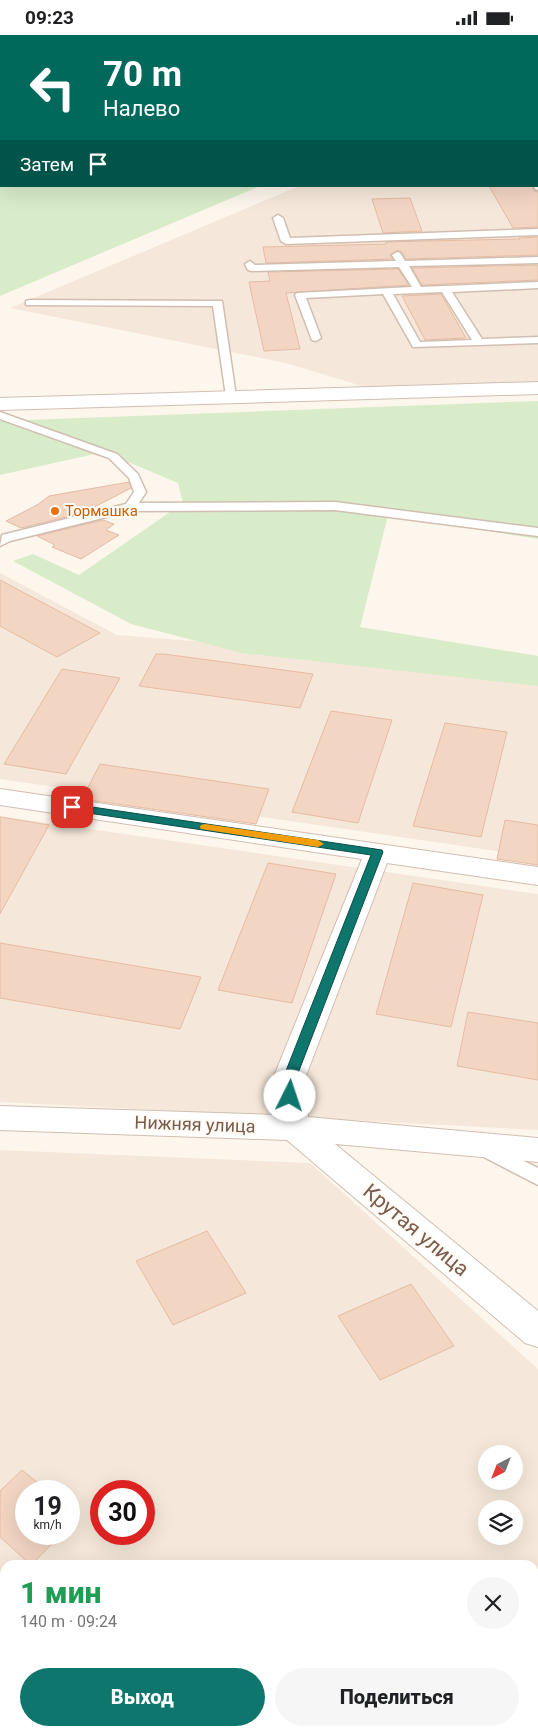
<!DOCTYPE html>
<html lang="ru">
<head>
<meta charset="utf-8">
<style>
  body { margin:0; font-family:Roboto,sans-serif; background:#f6f6f6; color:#202124; height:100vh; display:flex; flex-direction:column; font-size:19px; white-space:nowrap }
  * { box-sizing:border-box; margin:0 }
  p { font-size:16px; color:#757577 }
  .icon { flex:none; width:28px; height:28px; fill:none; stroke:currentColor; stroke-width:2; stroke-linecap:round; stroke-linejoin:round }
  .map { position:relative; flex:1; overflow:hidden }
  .side { position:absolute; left:0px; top:1525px; width:539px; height:176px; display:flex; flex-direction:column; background:#fff; border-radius:15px 15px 0 0; box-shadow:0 5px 20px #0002 }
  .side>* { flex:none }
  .top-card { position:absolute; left:0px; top:0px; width:539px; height:152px; box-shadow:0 5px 20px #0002; background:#00695c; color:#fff; overflow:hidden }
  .needle { width:32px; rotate:222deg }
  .fabs { position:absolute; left:478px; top:1410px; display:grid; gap:10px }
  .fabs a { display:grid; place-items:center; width:45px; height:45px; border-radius:50%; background:#fff; box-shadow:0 5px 20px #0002; font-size:25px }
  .speed { position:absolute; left:15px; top:1445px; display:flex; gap:10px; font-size:25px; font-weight:700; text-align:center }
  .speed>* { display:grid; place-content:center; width:65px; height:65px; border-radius:50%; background:#fff; box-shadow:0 5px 20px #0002; line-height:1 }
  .speed small { font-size:12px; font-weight:400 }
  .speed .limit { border:8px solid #d22; background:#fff; color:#111 }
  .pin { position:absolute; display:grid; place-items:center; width:42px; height:42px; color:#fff; margin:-21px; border-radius:10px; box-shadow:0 2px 8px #0006 }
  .me { position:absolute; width:55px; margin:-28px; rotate:4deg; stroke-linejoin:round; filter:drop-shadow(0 0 4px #0008) }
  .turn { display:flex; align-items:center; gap:18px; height:105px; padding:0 20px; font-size:22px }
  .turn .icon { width:65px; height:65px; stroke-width:2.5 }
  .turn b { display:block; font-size:35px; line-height:42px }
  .then { display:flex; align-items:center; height:48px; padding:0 20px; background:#0003; gap:10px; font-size:19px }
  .round { display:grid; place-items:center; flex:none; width:52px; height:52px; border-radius:26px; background:#f6f6f6 }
  .head { display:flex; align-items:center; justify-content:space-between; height:85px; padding:0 20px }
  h1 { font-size:30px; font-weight:800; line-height:38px; color:#1e9e55 }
  .action { display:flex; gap:10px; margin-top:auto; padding:10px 20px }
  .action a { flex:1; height:58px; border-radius:30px; background:#0f766e; color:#fff; font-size:20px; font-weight:800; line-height:58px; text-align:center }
  .action a+a { background:#f6f6f6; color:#202124 }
  .status { display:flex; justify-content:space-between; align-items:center; height:35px; padding:0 25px; background:#fff; direction:ltr }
  .status svg { height:14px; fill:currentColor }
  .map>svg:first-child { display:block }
</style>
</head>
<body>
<div class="status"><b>09:23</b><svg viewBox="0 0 49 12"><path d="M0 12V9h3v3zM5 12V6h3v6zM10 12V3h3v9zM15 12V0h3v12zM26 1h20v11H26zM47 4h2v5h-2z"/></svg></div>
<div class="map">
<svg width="538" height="1701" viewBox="0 0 538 1701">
  <rect width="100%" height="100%" fill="#fdf6ec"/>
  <path fill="#f5e8da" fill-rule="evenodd" d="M538 106V352L385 358 286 328 10 273 299 151H538Z
    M0 538 117 600 538 633V822L0 744Z
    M0 781 538 859V1095L0 1067Z
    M0 1115 310 1128 538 1334V1701H0ZM486 1419H514V1446H486ZM26 1456H69V1499H26ZM101 1456H144V1499H101ZM486 1474H514V1501H486ZM5 1530H534V1696H5Z"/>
  <path fill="#d8ecc9" d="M0 0H330V1H1V151H260L0 261Z
    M538 366V504L388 480 360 592 538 621V651L242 618 131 589 13 526 33 519 79 540 183 468 178 448 104 417 0 440V386Z"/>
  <path fill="#f3d5c3" stroke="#e6bba3" d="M489 151H532L534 156 538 157V192L513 193Z
    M410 163 422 196 383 198 372 164Z
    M538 202V220L406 224 402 217 398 215 390 220 393 224 266 228 263 212 386 209V207L426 206 520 204 519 203Z
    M538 230V245L422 250 412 233Z
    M398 234 409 250 286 258 300 314 264 316 249 247 270 246 268 237Z
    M441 259 466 303 425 305 402 261Z
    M129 447 131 453 83 478 21 493 6 486 37 470 49 461Z
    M103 485 114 489 106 495 119 500 81 524 52 512 55 510 37 501Z
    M0 545 100 598 57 622 0 591Z
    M156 619H164L313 639 300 673 139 651Z
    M62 634 120 643 66 739 4 729Z
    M331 676 392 685 358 788 292 777Z
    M445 688 507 697 481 802 413 791Z
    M100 729 269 754 256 789 82 764Z
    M0 782 49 790 0 879Z
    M505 785 538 790V830L497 824Z
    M268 828 336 839 292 968 218 955Z
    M413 848 483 860 451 992 376 979Z
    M0 908 201 942 180 994 0 963Z
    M468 977 538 988V1045L457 1031Z
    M207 1196 246 1258 173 1290 136 1226Z
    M411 1249 454 1311 380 1345 338 1281Z
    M22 1435 48 1456H26V1499H62L31 1530 0 1502V1456Z"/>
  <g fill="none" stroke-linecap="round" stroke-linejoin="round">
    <defs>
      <path id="service" d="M538 148V155L535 154 534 151H538Z
        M278 180 283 183 290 203 538 194V200L286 209 281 206 273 183Z
        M397 217 400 218 405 226 538 222V228L409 231 421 252 538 247V253L452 257 482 304 538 302V308L413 312 383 259 306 263 321 303 316 306 312 305 295 260 297 258 412 252 399 232 251 236 248 235 245 229 250 226 255 230 396 226 392 220ZM442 257 472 305 420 307 393 259Z
        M30 265 222 266 236 361 231 364 226 361 213 271 26 270V266Z
        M0 377 117 419 138 439 146 457 139 468 335 467 538 493V501L335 475 131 476 10 506 0 511 2 500 126 469 134 457 129 443 109 423 0 384Z
        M485 1107 538 1133V1150L478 1119 475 1114 478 1109Z"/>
      <path id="minor" d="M0 754 538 832V850L387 828 304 1046 308 1082 538 1103V1127L335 1109 538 1276V1312L525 1308 287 1105 0 1095V1071L277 1080 272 1046 362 824 0 770Z"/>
      <path id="tertiary" d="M538 347V359L0 375V363Z"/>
    </defs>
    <use href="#service" stroke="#d1beb0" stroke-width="3"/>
    <use href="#minor" stroke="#d1beb0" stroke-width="2"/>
    <use href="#tertiary" stroke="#d1beb0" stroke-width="2"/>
    <use href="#service" fill="#fff" fill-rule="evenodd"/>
    <use href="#minor" fill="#fff" fill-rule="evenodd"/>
    <use href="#tertiary" fill="#fff" fill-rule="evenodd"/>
  </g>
  <path fill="#0f766e" stroke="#0a4d48" d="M72 769 382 815 383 817 295 1046 297 1061 295 1065H286L282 1046 371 820 68 775 66 772 68 770Z"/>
  <path fill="#f59e0b" d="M205 789 318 805 324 809 318 812 201 794 200 792 201 790Z"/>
  <circle fill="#e8710a" stroke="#fffaf3" stroke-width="2" cx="55" cy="476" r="5"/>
  <g text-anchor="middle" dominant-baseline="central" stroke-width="4" stroke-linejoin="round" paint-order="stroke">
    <g font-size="15" fill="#c56008" stroke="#fffaf3" text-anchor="start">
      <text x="65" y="476">Тормашка</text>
    </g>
    <g font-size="18" fill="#7a5c4d" stroke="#fffaf3">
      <text transform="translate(195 1089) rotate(2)">Нижняя улица</text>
    </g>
    <g font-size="21" fill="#7a5c4d" stroke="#fffaf3">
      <text transform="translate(416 1195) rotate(40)">Крутая улица</text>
    </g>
  </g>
</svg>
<div class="fabs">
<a><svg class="needle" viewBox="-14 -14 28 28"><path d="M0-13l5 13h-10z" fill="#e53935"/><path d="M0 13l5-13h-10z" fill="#757577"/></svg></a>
<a><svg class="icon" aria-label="layers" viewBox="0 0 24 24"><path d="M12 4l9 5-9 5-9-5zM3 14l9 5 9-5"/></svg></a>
</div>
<div class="speed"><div>19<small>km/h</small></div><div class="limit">30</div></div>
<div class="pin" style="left:72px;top:772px;background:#d93025"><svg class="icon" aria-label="arrive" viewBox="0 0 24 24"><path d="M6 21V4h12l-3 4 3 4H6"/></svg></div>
<svg class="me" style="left:290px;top:1061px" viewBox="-20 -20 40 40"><circle r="19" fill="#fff"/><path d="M0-13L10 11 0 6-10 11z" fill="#0f766e"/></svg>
<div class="top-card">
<div class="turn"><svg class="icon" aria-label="left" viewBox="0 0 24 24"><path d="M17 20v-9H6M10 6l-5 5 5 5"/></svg><div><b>70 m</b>Налево</div></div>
<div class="then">Затем<svg class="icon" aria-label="arrive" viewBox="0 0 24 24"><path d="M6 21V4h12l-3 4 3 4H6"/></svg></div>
</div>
<section class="side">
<div class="head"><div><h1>1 мин</h1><p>140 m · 09:24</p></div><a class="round"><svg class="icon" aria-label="close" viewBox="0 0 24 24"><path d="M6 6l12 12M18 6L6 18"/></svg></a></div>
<div class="action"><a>Выход</a><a>Поделиться</a></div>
</section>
</div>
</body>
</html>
